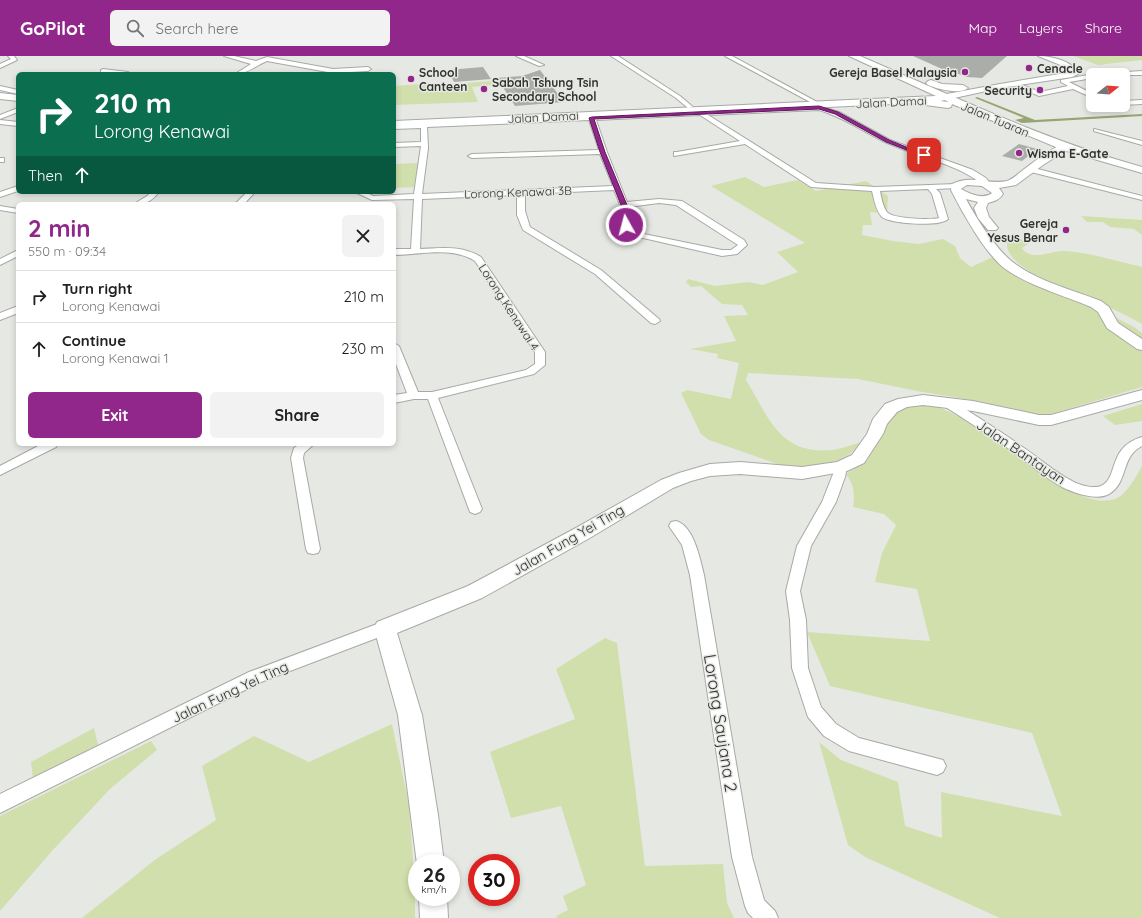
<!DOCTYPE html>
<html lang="en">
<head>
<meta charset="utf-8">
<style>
  body { margin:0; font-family:Quicksand,sans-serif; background:#f2f2f2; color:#202124; height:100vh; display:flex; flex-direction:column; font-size:15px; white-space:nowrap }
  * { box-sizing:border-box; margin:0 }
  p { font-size:13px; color:#757577 }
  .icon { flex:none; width:22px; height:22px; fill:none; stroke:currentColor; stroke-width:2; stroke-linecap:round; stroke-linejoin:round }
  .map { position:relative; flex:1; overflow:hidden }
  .side { position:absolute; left:16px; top:146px; width:380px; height:244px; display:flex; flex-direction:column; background:#fff; border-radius:6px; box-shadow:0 2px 6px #0003 }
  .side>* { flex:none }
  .hud { position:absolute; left:16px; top:16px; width:380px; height:122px; border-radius:6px; box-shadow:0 2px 6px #0003; background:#0b6e4f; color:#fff; overflow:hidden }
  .needle { width:26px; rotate:73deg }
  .buttons { position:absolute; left:1086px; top:12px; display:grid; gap:8px }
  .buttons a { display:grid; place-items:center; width:44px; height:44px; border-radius:6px; background:#fff; box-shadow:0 2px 6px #0003; font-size:20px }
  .speed { position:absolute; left:408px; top:798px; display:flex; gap:8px; font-size:20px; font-weight:700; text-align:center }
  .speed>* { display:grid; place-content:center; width:52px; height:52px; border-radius:50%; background:#fff; box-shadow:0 2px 6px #0003; line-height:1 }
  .speed small { font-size:10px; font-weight:400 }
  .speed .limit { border:6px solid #d22; background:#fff; color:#111 }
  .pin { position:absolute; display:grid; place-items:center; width:34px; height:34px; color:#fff; margin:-17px; border-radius:8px; box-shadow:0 2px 6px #0006 }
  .me { position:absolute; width:44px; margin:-22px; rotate:353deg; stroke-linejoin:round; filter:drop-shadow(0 0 3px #0008) }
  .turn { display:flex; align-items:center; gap:14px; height:84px; padding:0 12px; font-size:18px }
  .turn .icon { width:52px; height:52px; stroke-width:2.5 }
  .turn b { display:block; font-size:28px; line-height:34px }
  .then { display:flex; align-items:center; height:38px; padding:0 12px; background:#0003; gap:8px; font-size:15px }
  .round { display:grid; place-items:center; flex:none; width:42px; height:42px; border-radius:6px; background:#f2f2f2 }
  .headline { display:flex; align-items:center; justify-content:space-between; height:68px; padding:0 12px }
  h1 { font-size:24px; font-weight:700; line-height:30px; color:#91278a }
  .button { display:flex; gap:8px; margin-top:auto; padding:8px 12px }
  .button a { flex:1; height:46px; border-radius:6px; background:#91278a; color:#fff; font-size:16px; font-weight:700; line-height:46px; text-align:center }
  .button a+a { background:#f2f2f2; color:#202124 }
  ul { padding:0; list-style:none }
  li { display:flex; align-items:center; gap:12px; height:52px; padding:0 12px; border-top:1px solid #e0e0e0 }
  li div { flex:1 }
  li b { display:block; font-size:15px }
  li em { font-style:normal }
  header { display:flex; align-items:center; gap:24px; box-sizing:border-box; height:56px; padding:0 20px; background:#91278a; color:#fff }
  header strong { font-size:19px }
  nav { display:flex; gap:22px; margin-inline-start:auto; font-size:14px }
  .search { width:280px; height:36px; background:#f2f2f2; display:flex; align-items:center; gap:10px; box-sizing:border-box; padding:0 14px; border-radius:6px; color:#757577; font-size:15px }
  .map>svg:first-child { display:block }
</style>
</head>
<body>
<header>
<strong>GoPilot</strong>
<div class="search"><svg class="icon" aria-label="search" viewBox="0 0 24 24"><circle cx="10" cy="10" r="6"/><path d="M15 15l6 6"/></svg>Search here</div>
<nav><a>Map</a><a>Layers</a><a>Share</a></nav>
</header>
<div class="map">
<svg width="1142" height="862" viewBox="0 0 1142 862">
  <rect width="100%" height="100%" fill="#e6e8e3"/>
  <path fill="#d1dfad" d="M1073 0H1142V4L1098 9Z
    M493 25 491 26 493 29 472 31 478 46 394 49V30L434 27 438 29Z
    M418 107 414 131 394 132V108Z
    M745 121 764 131 798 124 816 135 866 125 888 140 887 157 870 156 872 169H863L862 179 893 185 919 188 943 183 955 190 960 202 971 211 995 200 1134 271 1142 277V331L1058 356 1045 359 1031 357 977 345 917 335 858 323 748 317 746 324C769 362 780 399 832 394 842 393 853 388 862 386 858 390 853 396 848 399 831 411 806 411 786 411L709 384 701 378 681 337 687 334 731 343 739 307 717 302 718 298 690 293 736 285 724 260 748 259 742 249 722 248 701 230 691 231 686 226 688 223 715 230 748 226 763 229 798 216 777 196 805 187 711 130Z
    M1081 160 1142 164V179L1134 173 1110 171 1103 166H1087Z
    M1013 177 1028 188 1022 192C1031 206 1050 195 1063 195 1089 196 1116 205 1142 211V268C1133 263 1124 258 1115 254 1092 244 1010 217 1007 190 1006 184 1011 182 1013 177Z
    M1142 348V365L1115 369 1103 360Z
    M913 349C924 349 933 349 943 353 962 361 981 375 998 386 1023 403 1093 465 1123 438 1131 430 1137 419 1142 410V862H1000L865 801 848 789 819 686 841 704 898 726 905 770 942 782 941 736 1062 760 1032 677 830 630 807 576 930 585 917 533 875 526 882 497 896 469 884 458 853 451C855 437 854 429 846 418L867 405 893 359 901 353Z
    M605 582 617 587 645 810 723 808 727 847 734 862H557L556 860 568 854 563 840 586 829 561 750 511 762 490 696 575 663 556 613Z
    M392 668 409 749 415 833V862H82L156 803 216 764 202 710 254 680 309 706Z
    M94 672 98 689 33 722 31 706Z
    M151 685 157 694 110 733 52 795 0 855V760Z"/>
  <path fill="#96a571" d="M977 41 1035 64 1142 58V60L1022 67 1015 64 1024 62 975 42Z"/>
  <path fill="#abada8" d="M913 0H1007L982 22 967 21 956 17H951Z
    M483 11 491 23 454 26 448 14Z
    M540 14 564 46 515 50 497 22 522 20Z
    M1019 88 1037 93 1022 105 1002 100Z"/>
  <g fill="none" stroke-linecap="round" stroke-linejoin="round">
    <defs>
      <path id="street" d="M8 0H14L17 4 0 12V8L11 3Z
        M224 0H234L256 5 267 1 333 13 368 11 371 13 368 15 333 17 267 5C257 9 247 18 235 18L251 8Z
        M516 0H524L544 9 539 10Z
        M611 0H618L680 40 693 51 688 52 676 42Z
        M725 0H732L817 46 812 47Z
        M103 13 128 16 131 18 101 16V14Z
        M1142 15V19H1109L1112 17Z
        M1093 18 1095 19H1093V22L1069 26 1093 38V42L1073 33 1039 40 1012 28 1017 27 1040 36 1068 30 1061 26V24Z
        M0 30 18 34V38L0 34Z
        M1142 44V48L1123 49V45Z
        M819 50 839 56 890 84 973 114 986 122 991 129 990 131H984C968 111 910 98 885 86 862 75 843 61 819 54L708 59 816 127 875 131 956 128 960 130 956 132 936 133 940 137 948 163C940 171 891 168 882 161 876 155 874 143 872 135L811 131 745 88 674 100V96H677L740 85 700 59 596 64 607 96 627 146 659 143 682 145 744 184 747 189 737 198 722 200 630 179C619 172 622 161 620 150 619 145 616 139 614 134L525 138V155L530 171 601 214 659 263 660 265 655 268 651 267 595 218 523 174 517 159V139L422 143 420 193C441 192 462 189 481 201L545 296V309L534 318 438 342 482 453 480 456 475 458 470 456 428 343H414L394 347V339L407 337 394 303V287L399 290 418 336H432L526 314 535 308V296L475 205C452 190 420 199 394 199V193H411L414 143 372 144 355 136H365L373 140 414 138 421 90 394 91V87L421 86V72L394 73V69ZM589 64 599 94 472 98 468 100 472 102 600 98 613 130 422 138 428 92 427 71ZM928 133 932 138 939 162C931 164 892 163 887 156 883 151 881 141 880 135ZM659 147 676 149 738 189 731 194H722L644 178 632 173 628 151Z
        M18 52V56L0 63V59Z
        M0 64 18 66V70L0 68Z
        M1094 73 1142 85V89L1094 75Z
        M0 102H4V106H0Z
        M1027 111H1030L1142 140V144L1027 115Z
        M18 130V135L0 141V136Z
        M151 136H159C152 145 146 148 134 148L147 140Z
        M247 136H255L244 148H235Z
        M0 150 18 153V157L0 154Z
        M18 194V200L0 209V203Z
        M18 250V257L0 264V257Z
        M948 343 952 344C975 360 999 374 1021 390 1038 401 1054 416 1072 425 1079 429 1093 433 1101 430 1119 422 1107 391 1142 381V390C1120 401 1129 426 1109 438 1096 445 1074 437 1062 431 1044 421 1029 407 1012 395 990 379 967 365 944 350L942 347 944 344Z
        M42 388H58L56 391 0 419V410Z
        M300 388H314L304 397 303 402 320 493 318 497 313 498 308 497 306 493 291 402 294 392Z
        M841 407 845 408 847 411 845 421 836 446 811 490 800 535 806 564 808 612 821 651 836 668 859 682 943 704 946 710 943 716 937 719 849 695 824 680 808 661 806 655 792 612 790 564 786 535 797 490 822 446 837 408Z
        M676 465C694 470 700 503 704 519L752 801 764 844 775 855 778 862H753L748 857 745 850 732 801 690 519 682 489 669 470 671 466Z
        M385 565 390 567 393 572 390 577 261 626 0 757V738L249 616Z"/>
      <path id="secondary" d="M1038 0C1053 0 1070 5 1080 17L1072 21 1000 32 936 46 394 71V65L936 40 1000 28 1071 16 1063 10Z
        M0 37 18 39V45L0 43Z
        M1065 88 1068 89 1070 91 1068 93 1043 109 1016 129 999 132 1003 138C999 144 995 145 988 147L986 152 989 161 998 172 996 174H988L978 162 974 152 978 146 966 143C976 162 997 195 1014 207 1037 225 1073 234 1101 245L1109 251 1118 267 1142 283V294L1137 293 1107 272 1098 256 1091 251C1065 240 1027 229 1004 212 985 197 962 156 951 134L952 128C971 118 988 129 1007 125 1013 123 1018 118 1023 114 1034 106 1052 91 1065 88ZM967 129 982 130 992 137C983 144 970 138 961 133Z
        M1142 334V344L1051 369H1039L973 355 923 349 907 351 897 356 887 368 883 378 864 407 847 415 802 423 740 418 710 420 691 425 673 432 588 483 482 542 397 577 422 659 438 759 444 807H417V808L398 659 374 572 377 566 468 530 574 473 661 424 679 417 710 408 740 406 802 411 837 406 852 399 867 378 873 363 885 348 898 343 923 339 973 345 1039 359H1051Z
        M419 841H447L448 862H420Z"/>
      <path id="primary" d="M849 0H860C953 40 1044 84 1142 111V117L1063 94 952 48 951 51 948 52 910 47 908 45 910 43 913 42 949 46Z
        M931 24 942 28 963 29 968 32C960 39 937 33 928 29L926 27 928 25Z"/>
    </defs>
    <use href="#street" stroke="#a8a9a5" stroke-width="2"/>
    <use href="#secondary" stroke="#a8a9a5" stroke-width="2"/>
    <use href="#primary" stroke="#a8a9a5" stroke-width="2"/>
    <use href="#street" fill="#fff" fill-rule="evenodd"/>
    <use href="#secondary" fill="#fff" fill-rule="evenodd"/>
    <use href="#primary" fill="#fff" fill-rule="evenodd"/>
  </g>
  <path fill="#91278a" stroke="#5e195a" d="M819 50 838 56 889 84 926 99 922 100 886 86 835 58 819 53 594 63 605 96 627 149 629 169 626 170 623 169 621 149 600 96 589 62 592 61Z"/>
  <g fill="#91278a" stroke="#e6e8e3" stroke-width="1.5">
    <circle cx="1029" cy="12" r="4"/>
    <circle cx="965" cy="16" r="4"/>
    <circle cx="411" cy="23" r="4"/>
    <circle cx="484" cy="33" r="4"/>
    <circle cx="1040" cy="34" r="4"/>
    <circle cx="1019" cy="97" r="4"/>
    <circle cx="1066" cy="174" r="4"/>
  </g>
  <g text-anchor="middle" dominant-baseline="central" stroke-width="3" stroke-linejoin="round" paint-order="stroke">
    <g font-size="12" font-weight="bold" fill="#313230" stroke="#e6e8e3" text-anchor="start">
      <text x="1037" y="12">Cenacle</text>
      <text x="419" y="16">School<tspan x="419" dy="14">Canteen</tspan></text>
      <text x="957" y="16" text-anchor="end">Gereja Basel Malaysia</text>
      <text x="492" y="26">Sabah Tshung Tsin<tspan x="492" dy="14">Secondary School</tspan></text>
      <text x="1032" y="34" text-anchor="end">Security</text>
      <text x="1027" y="97">Wisma E-Gate</text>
      <text x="1058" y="167" text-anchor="end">Gereja<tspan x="1058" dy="14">Yesus Benar</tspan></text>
    </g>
    <g font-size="12" fill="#313230" stroke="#e6e8e3">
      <text transform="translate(891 46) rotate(-3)">Jalan Damai</text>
      <text transform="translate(543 61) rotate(-3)">Jalan Damai</text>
      <text transform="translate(995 63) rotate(23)">Jalan Tuaran</text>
      <text transform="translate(518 136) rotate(-2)">Lorong Kenawai 3B</text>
      <text transform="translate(509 251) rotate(57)">Lorong Kenawai 4</text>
    </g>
    <g font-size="14" fill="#313230" stroke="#e6e8e3">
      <text transform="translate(1021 396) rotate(34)">Jalan Bantayan</text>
      <text transform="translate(568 484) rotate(-30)">Jalan Fung Yei Ting</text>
      <text transform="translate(230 636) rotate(-25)">Jalan Fung Yei Ting</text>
    </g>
    <g font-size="17" fill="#313230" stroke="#e6e8e3">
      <text transform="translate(721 667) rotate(81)">Lorong Saujana 2</text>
    </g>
  </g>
</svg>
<div class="buttons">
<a><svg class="needle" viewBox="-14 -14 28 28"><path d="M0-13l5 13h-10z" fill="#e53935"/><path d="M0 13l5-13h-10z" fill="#757577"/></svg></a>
</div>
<div class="speed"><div>26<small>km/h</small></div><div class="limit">30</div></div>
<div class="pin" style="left:924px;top:99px;background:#d93025"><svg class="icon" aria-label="arrive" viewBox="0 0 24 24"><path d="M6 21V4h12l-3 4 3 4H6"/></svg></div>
<svg class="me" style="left:626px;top:169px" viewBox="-20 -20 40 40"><circle r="17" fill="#91278a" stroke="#fff" stroke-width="3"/><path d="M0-11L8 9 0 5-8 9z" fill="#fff"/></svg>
<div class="hud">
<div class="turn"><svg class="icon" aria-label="right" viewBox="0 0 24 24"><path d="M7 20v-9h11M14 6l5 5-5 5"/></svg><div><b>210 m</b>Lorong Kenawai</div></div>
<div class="then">Then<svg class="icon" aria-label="ahead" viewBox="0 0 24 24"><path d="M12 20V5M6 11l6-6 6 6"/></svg></div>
</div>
<section class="side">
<div class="headline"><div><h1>2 min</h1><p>550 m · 09:34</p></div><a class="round"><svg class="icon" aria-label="close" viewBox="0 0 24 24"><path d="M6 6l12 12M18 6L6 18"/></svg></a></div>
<ul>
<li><svg class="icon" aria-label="right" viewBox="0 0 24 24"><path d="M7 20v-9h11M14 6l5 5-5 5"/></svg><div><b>Turn right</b><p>Lorong Kenawai</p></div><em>210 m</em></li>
<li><svg class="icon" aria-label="ahead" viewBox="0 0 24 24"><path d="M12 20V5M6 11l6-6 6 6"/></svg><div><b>Continue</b><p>Lorong Kenawai 1</p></div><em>230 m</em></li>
</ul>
<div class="button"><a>Exit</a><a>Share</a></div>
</section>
</div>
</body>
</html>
